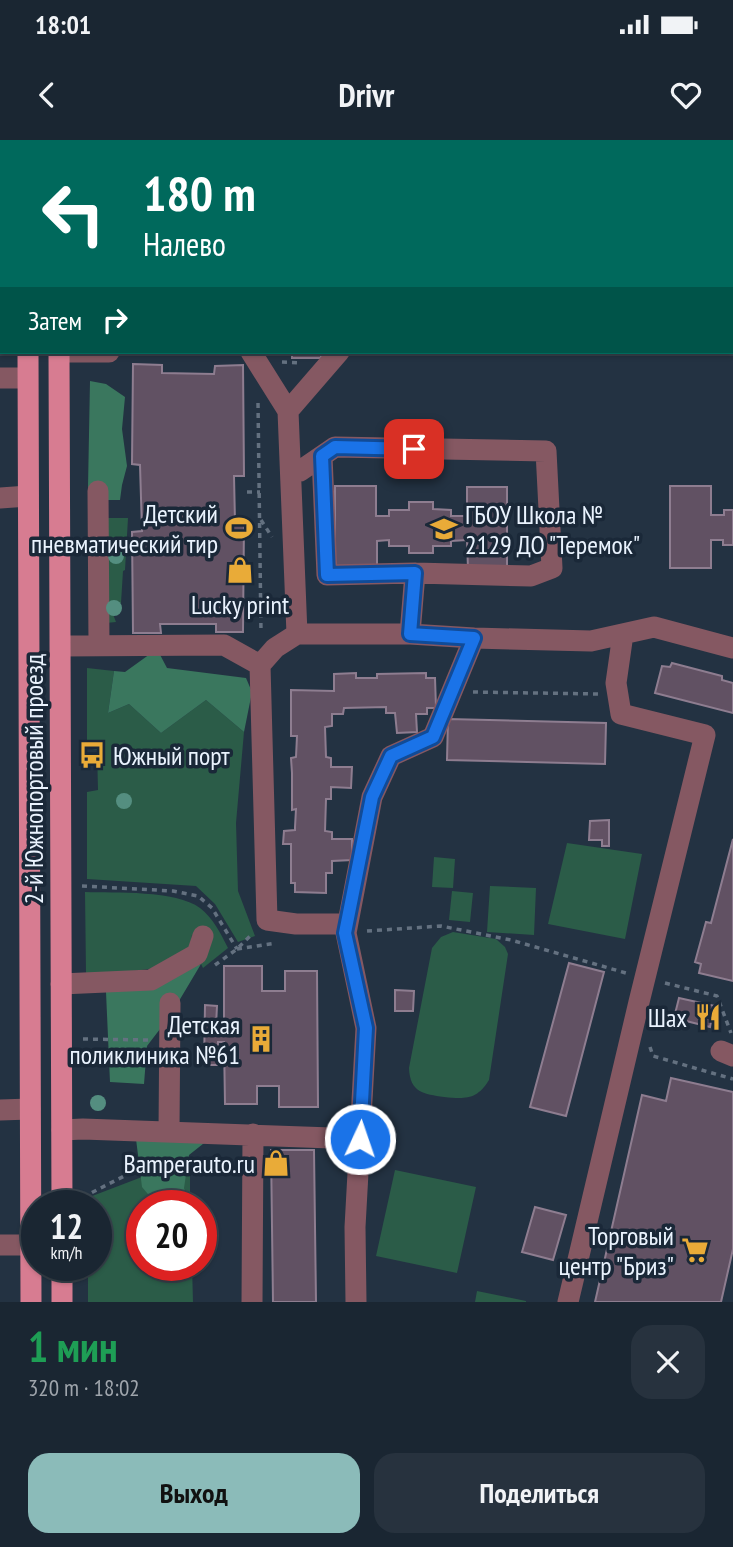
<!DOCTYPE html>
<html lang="ru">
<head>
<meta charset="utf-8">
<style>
  body { margin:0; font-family:"PT Sans Narrow",sans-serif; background:#27323e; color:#f1f3f6; height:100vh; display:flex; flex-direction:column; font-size:26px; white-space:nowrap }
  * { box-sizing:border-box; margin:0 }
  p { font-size:23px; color:#9fa5ac }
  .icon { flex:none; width:38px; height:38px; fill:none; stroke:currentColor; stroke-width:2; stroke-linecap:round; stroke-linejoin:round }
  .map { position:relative; height:1162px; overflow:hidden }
  .sheet { display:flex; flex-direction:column; background:#1a2632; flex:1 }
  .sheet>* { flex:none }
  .guide { position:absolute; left:0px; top:0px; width:733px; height:214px; box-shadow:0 2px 5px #0004,0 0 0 2px #38434d; background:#00695c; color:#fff; overflow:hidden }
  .speed { position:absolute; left:21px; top:1050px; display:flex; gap:14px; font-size:35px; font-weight:700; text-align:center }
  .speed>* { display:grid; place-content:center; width:91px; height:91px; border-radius:50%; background:#1a2632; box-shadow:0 2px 5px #0004,0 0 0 2px #38434d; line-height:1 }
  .speed small { font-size:18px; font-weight:400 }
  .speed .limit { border:10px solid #d22; background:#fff; color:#111 }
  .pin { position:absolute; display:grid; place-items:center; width:60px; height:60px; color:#fff; margin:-30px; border-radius:14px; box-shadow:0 4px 10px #0006 }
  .me { position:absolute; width:77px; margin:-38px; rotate:3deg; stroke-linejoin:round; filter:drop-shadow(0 0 5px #0008) }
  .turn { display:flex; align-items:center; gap:24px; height:147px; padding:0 28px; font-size:32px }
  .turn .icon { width:91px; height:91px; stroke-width:2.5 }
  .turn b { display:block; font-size:49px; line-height:60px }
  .then { display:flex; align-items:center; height:66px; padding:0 28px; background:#0003; gap:14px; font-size:26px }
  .round { display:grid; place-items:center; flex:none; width:74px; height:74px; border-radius:21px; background:#27323e }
  .overview { display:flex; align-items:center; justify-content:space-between; height:119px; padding:0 28px }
  h1 { font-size:42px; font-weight:800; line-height:52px; color:#1e9e55 }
  .cta { display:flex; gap:14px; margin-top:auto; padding:14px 28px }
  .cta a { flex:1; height:80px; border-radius:21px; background:#8bbbb9; color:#111; font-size:28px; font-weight:800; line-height:80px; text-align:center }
  .cta a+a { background:#27323e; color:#f1f3f6 }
  .status { display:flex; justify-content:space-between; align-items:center; height:49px; padding:0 35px; background:#1a2632; direction:ltr }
  .status svg { height:19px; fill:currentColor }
  header { display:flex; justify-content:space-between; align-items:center; height:91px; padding:0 28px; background:#1a2632; font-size:32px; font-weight:800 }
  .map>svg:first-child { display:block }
</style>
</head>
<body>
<div class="status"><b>18:01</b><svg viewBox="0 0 49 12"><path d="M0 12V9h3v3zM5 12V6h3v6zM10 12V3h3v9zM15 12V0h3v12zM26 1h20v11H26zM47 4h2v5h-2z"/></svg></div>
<header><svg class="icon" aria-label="back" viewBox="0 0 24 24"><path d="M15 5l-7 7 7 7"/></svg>Drivr<svg class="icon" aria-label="heart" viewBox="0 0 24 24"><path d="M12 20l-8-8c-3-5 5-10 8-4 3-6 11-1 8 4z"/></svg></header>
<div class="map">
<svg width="733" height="1162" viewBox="0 0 733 1162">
  <rect width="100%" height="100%" fill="#233242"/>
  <path fill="#2b5c48" d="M105 378H128L125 430 123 431 121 463 111 469 116 482 106 483Z
    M87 528 114 531 108 573 129 564 161 593 206 560 244 592 236 683 238 751 255 796 238 802 215 764 196 746 87 739V652L98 650 97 610 87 608Z
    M567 703 642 714 625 799 548 784Z
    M434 717 455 719 453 748 432 747Z
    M490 746 536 748 534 795 487 792Z
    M452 751 473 753 470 782 449 780Z
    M85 752C115 753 176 750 200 768 213 778 221 794 228 808L203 828 201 824 209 794 192 795 190 809 156 828 111 834 86 833Z
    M453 792 496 799 505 807 508 814 489 940C477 960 465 959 444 957 424 954 410 953 409 928L432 808 441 797Z
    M395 1030 476 1047 457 1133 376 1116Z
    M155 1032 190 1033V1066H142V1125H192L193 1162H88V1125H96V1066H87V1058Z
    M477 1151 526 1161V1162H475Z"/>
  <path fill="#3a775e" d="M90 241 106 244 125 257 122 289 127 326 122 345 120 360H104L101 347H88Z
    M157 509 167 528 246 538 252 552 244 592 206 560 161 593 129 564 108 573 114 531 125 532Z
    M201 824 170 876 147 906 144 944 110 942 106 852Z
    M213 996 189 1015 184 1048 190 1066H158L142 1047 136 999Z"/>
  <path fill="#615163" stroke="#8e7d90" stroke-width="2" d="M292 212H321V218H292Z
    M133 224 162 225V233L214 234 215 226 243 225 244 336H234L235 382H244L243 492H216V484H160L161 493H133L132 392 142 391 140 325 132 324Z
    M335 346H376V376H389V370H409V362H433V369L451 370V376H467V347H507V429H468L467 400 451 401V406H433V413H409V406H389V400L377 401V429H335Z
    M670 346H711V375H724V370H733V405H723V400H711V428H670Z
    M672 523 722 536V540L733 543V573L655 553 662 526 670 527Z
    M356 533V538H377V534L426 533V538H435L436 568H427V574H416L417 592 397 593 395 573H386V567L344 568 343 574H332V586L325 587 326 617 331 618V627H352L351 648 331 647V659H326L325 691 332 692V699H352V720L332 721V733H326V753L295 752V743H291V704H283L284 691 295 690V687L296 669 292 670V633L291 618 296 617 297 596H291V550L334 551V534Z
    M448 579 606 583 605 624 447 620Z
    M609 680V706H602V700H589L590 681Z
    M733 699V841L699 833 701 824 695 822 706 782 711 783Z
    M569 823 604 832 566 976 530 967Z
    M224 826H262V851H285V831H317L318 967H279V946H257V964H225L224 902H218L217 925H204L205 865 217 866 216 886 224 887Z
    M395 850 414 851 413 871H395Z
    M679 858 715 866 710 887 674 878Z
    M671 938 733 952V1109L721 1162H595L642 955 666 961Z
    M271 1010H314L316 1162H273Z
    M535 1067 566 1075 553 1120 522 1112Z"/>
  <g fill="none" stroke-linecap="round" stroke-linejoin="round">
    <path stroke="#647180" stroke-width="3.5" stroke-dasharray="5 5" stroke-linecap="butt" d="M257 0V2
      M317 0V2
      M408 0 410 2
      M265 2 266 0
      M442 2 445 0
      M556 2 557 0
      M732 6H733
      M732 147 733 149
      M0 161 2 138
      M282 222 302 223
      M258 263 261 493
      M247 352H260
      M261 380 272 397
      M473 552 598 554
      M82 746 173 751 198 756 212 768 237 809
      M367 791 441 786 511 800 626 833
      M237 809 276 803
      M215 825 237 809 252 794
      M665 843 717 856 731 893
      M83 899 149 900
      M650 907 653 916 733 939
      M83 1057 142 1027 186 1026 235 1027"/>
    <path stroke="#855862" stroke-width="21" d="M373 0V2
      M669 0V2
      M3 2 4 0
      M482 2 483 0
      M0 49 2 25
      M63 212H109
      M251 212 288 271 297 494
      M0 238H27
      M288 271 339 212
      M300 331 335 307 546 311 552 428 531 436 415 433 327 435 322 316
      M98 351 99 506
      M0 358 28 356
      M410 494 415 433
      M61 506 224 505 260 525
      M347 784H296L267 780 260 525 275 508 297 494H410L474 498 591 501 654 487 733 508
      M61 844 151 840 197 814 203 796
      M721 911 733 916
      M0 970 30 969
      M62 990 83 989 360 999
      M169 992 170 863
      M0 1105H30
      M252 1162 253 994
      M356 1162 355 1087 366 888 346 793 372 657 391 616 433 597 474 498
      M568 1162 639 862 705 595 621 574 616 543 623 494"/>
    <path stroke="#d77c91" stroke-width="21" d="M40 2V0
      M72 2V0
      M28 212 31 1162
      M59 212 62 1066
      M62 1125V1162"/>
  </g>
  <g fill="#548e80">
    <circle cx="116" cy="416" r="8"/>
    <circle cx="114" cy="468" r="8"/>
    <circle cx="124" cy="661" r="8"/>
    <circle cx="98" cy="963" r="8"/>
  </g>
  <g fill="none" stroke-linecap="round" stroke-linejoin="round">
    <defs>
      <path id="route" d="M360 999 366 888 345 793 372 657 391 616 433 597 474 498 410 494 415 433 327 435 322 316 335 307 414 309"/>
    </defs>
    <use href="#route" stroke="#114b97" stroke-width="18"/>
    <use href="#route" stroke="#1a73e8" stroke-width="12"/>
  </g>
  <defs>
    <symbol id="stadium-bare" viewBox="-9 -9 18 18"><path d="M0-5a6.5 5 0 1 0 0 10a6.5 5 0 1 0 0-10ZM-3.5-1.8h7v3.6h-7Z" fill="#e9ab38" stroke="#1a2838" stroke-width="2.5" paint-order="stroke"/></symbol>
    <symbol id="school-bare" viewBox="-9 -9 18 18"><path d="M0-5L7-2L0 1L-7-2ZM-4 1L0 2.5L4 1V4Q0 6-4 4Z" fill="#e9ab38" stroke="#1a2838" stroke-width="2.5" paint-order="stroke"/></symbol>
    <symbol id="shop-bare" viewBox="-9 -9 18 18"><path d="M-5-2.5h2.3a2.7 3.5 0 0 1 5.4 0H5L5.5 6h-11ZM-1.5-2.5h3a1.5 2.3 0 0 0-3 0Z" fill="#e9ab38" stroke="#1a2838" stroke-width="2.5" paint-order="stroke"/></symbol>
    <symbol id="bus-bare" viewBox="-9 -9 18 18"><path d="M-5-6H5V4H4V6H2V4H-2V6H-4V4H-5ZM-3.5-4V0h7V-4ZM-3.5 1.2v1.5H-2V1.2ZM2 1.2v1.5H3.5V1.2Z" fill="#e9ab38" stroke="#1a2838" stroke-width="2.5" paint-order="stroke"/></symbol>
    <symbol id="restaurant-bare" viewBox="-9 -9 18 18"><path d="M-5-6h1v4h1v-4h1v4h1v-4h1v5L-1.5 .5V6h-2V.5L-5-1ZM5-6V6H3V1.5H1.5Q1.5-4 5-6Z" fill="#e9ab38" stroke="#1a2838" stroke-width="2.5" paint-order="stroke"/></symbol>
    <symbol id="building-bare" viewBox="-9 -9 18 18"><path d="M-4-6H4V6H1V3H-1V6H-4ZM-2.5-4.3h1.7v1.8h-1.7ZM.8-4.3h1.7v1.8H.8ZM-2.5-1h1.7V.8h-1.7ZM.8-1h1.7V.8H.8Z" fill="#e9ab38" stroke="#1a2838" stroke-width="2.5" paint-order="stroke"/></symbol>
    <symbol id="supermarket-bare" viewBox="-9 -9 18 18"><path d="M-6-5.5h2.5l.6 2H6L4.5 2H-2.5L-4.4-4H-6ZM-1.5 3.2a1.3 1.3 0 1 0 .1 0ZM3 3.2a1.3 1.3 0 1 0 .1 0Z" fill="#e9ab38" stroke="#1a2838" stroke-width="2.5" paint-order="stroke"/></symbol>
  </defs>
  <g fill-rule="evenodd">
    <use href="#stadium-bare" x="220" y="369" width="38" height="38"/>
    <use href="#school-bare" x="425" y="370" width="38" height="38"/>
    <use href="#shop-bare" x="221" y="411" width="38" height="38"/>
    <use href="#bus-bare" x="73" y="596" width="38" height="38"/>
    <use href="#restaurant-bare" x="689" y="858" width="38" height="38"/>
    <use href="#building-bare" x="242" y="880" width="38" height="38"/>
    <use href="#shop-bare" x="257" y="1004" width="38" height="38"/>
    <use href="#supermarket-bare" x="676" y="1091" width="38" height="38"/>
  </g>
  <g text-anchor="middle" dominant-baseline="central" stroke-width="7" stroke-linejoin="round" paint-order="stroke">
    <g font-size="26" fill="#eaf3fe" stroke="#1a2838" text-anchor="end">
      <text x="218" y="373">Детский<tspan x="218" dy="30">пневматический тир</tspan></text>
      <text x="465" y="374" text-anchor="start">ГБОУ Школа №<tspan x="465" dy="30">2129 ДО "Теремок"</tspan></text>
      <text x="240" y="464" text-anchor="middle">Lucky print</text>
      <text x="113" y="615" text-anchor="start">Южный порт</text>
      <text x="687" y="877">Шах</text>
      <text x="240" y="884">Детская<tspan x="240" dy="30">поликлиника №61</tspan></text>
      <text x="255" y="1023">Bamperauto.ru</text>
      <text x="674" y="1095">Торговый<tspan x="674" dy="30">центр "Бриз"</tspan></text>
    </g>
    <g font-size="26" fill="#eaf3fe" stroke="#1a2838">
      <text transform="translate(33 639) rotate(-90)">2-й Южнопортовый проезд</text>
    </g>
  </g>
</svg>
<div class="speed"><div>12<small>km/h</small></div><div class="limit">20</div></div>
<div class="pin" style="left:414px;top:309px;background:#d93025"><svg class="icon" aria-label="arrive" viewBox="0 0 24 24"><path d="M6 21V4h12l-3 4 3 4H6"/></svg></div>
<svg class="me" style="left:360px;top:999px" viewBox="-20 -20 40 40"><circle r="17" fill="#1a73e8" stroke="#fff" stroke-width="3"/><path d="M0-11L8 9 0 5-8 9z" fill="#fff"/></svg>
<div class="guide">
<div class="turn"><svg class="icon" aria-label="left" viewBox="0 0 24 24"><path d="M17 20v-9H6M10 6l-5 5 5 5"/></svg><div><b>180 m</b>Налево</div></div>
<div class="then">Затем<svg class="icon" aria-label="right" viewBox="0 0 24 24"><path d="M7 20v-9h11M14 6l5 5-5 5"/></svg></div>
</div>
</div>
<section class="sheet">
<div class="overview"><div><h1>1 мин</h1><p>320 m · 18:02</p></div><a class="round"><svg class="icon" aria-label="close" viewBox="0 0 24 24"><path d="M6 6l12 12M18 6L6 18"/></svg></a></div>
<div class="cta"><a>Выход</a><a>Поделиться</a></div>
</section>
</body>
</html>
